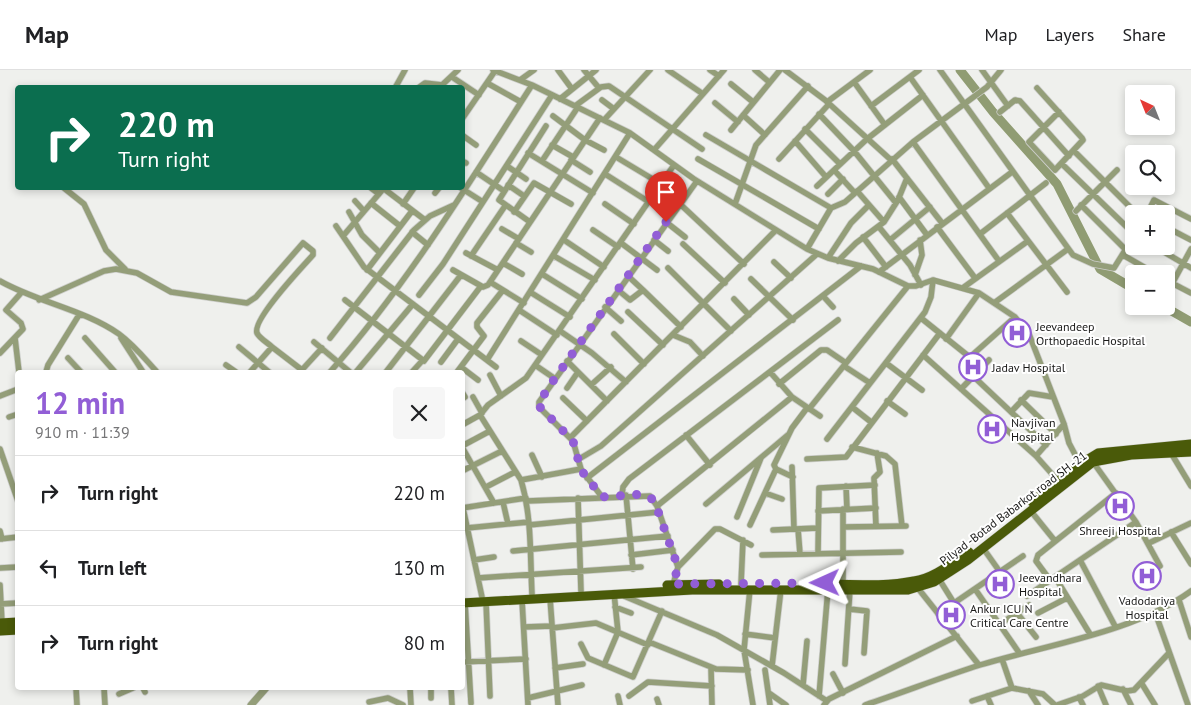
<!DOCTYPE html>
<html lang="en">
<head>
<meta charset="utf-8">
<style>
  body { margin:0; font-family:"PT Sans",sans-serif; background:#f6f6f6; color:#202124; height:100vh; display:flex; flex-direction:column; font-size:19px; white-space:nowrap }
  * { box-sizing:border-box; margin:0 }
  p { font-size:16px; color:#757577 }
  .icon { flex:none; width:28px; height:28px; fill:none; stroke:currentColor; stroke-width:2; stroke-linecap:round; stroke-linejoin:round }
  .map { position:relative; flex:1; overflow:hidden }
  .sheet { position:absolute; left:15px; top:300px; width:450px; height:320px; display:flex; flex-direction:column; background:#fff; border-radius:5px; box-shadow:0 2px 8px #0003 }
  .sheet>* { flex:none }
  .hud { position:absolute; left:15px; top:15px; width:450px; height:105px; border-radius:5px; box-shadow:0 2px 8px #0003; background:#0b6e4f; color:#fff; overflow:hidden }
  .needle { width:32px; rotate:317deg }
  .tools { position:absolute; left:1125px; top:15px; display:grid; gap:10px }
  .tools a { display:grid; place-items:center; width:50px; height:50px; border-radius:5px; background:#fff; box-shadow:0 2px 8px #0003; font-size:25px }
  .pin { position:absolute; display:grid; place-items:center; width:42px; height:42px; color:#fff; margin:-51px -21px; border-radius:50% 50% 50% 0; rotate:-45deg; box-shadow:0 0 5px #0007 }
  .pin .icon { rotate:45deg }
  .me { position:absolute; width:55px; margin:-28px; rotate:269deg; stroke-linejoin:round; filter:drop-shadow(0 0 4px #0008) }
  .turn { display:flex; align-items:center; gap:18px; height:105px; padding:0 20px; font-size:22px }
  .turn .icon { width:65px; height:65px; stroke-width:2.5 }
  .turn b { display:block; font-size:35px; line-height:42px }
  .round { display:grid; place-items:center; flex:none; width:52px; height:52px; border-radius:5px; background:#f6f6f6 }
  .headline { display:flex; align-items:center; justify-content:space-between; height:85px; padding:0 20px }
  h1 { font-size:30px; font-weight:700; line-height:38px; color:#925ed6 }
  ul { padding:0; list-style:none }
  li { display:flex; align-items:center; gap:15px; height:75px; padding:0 20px; border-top:1px solid #e0e0e0 }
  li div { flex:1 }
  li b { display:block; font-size:19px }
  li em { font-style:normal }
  header { display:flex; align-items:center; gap:30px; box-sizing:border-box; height:70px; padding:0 25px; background:#fff; border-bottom:1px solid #e0e0e0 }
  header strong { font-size:24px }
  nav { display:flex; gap:28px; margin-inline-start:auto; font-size:18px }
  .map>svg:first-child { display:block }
</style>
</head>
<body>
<header>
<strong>Map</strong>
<nav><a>Map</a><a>Layers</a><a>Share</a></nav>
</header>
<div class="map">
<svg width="1191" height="635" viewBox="0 0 1191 635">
  <rect width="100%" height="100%" fill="#eff0ed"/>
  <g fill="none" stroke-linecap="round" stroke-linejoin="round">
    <path stroke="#909c73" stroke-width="9" d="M960 0 993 42 1057 114 1100 199 1134 219
      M1163 236 1191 252"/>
    <defs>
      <path id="minor" d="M493 0 532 15 630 63 694 109 807 179 828 188 873 199 908 216H916L933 210 979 223 1015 247 1029 264 1064 354 1069 373 1080 394
        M558 0 572 19
        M584 0 599 18
        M668 0 703 24
        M710 0 719 6
        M755 0 769 12
        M785 0 825 30 891 90
        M940 0 1073 185 1093 194 1114 198 1134 166
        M982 0 1008 36
        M452 7 479 25
        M910 7 989 118
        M520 10 534 0
        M854 12 885 55
        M487 13 521 32
        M731 14 753 32
        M395 18 405 0
        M418 18 425 13 442 15 458 0
        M1037 18 1082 68 1083 70 1055 100 1029 72 1059 42
        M560 29 596 0
        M602 30 614 39
        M827 32 870 0
        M715 33 738 52
        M575 36 601 17 609 16 702 79
        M871 36 919 0
        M1000 42 1015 30 1020 31 1069 86
        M819 44 854 81 896 133
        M743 45 765 65
        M553 46 585 70 604 80
        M462 49 495 1
        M604 50 650 0
        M805 59 840 94
        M731 60 780 0
        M462 65 476 75
        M706 65 831 138
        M795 71 826 107
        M913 72 999 191
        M552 75 573 87
        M654 80 724 0
        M1074 81 1137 144
        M528 83 593 123
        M616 87 661 114
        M698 89 819 159
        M779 89 829 34
        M892 89 942 153
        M571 90 590 102
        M462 91 466 93
        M542 91 578 37
        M1062 94 1134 164
        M507 96 526 109
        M834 100 855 123
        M476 102 504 121
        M605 104 649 132
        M508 115 524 126
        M817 116 867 69 923 25
        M64 118 84 134 106 180 125 199
        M371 118 379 124
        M383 118 425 150
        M461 118 483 132
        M857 121 884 152
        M435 123 439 118
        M828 124 843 109
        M899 127 927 165
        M355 131 364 141
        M371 133 400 156
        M403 134 414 118
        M605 134 634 154
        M680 134 744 194
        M735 134 756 75 808 16
        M1081 135 1126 180
        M1076 141 1117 100
        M349 142 362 165 379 182
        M514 142 534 113 571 134
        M1007 143 1067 222
        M1147 144 1154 130 1191 149
        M530 152 499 130 546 56
        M666 152 685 167
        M336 156 364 197 496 297
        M879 157 910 195 921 215
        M937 157 975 208
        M1166 157 1191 170
        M502 159 519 169
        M593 160 618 177
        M412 162 428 175
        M980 164 1046 113
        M343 166 384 118
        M863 167 886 197
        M564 170 604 197
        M654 170 668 181
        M890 170 930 137
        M516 173 531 182
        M621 173 657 200
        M683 174 725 213
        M1154 176 1191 198
        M807 179 831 138 845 132 913 72 987 17 1001 0
        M466 183 498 200
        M1123 185 1156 204
        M471 186 505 136
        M554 186 595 210
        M828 188 851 153 869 135
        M838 191 856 173 884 152 898 130 907 108
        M774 192 791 208
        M503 193 522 204
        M668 198 731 261
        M367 200 412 141
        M453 200 483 217 488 215 600 48
        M879 202 1012 102
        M542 204 582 229
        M915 205 922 185 920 170
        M628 206 643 220
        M751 209 793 250
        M1166 210 1191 223
        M0 211C37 232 85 240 119 264 134 275 145 289 157 302
        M490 212 524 233
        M964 217 1028 171
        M618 220 630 230 643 220 681 257
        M530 222 570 247
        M419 225 443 194 552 25
        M1166 225 1191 179
        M823 226 833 237
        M734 229 749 245
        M39 230 104 201 116 199 137 203 171 222 247 233 256 227 303 173 313 181V185C303 196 252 250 257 263 259 268 268 273 272 277
        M345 230 424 291 481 216
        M994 233 1068 179
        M605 237 621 251
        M519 240 557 265
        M628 242 663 275
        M921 248 982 297
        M560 261 592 283 626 312
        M614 264 644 294
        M673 265 690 272 703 286
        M15 268 19 302
        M85 268 115 302
        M121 268 143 302
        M330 268 414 160 430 146 454 135
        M946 269 979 223
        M521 271 542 285
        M1013 271 1029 264
        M314 272 350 302
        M239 277 269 302
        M0 283 23 259 21 253 6 240 21 223
        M923 285 1036 386 1060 413
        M970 287 1015 247
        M68 288 81 302
        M487 290 630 63
        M567 291 607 331
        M441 292 458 269
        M886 293 922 320
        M226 295 236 302
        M535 295 554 308
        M844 296 870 313
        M461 297 478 310
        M46 302 48 295 79 245
        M250 302 272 277 302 300
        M300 302 322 278
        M330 302C407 215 469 113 532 15
        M356 302 413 234
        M386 302 461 205
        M412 302 422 291
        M457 302 484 266 477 257V253L503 220
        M770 302 792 327 820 346
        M490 305 501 326
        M973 306 1046 375
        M779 314 821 280H827L846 293
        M591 315 611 297
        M567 318 578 302
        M961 319 989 290
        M462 322 465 327 462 329
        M0 326 18 319
        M473 327 482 343
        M563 328 587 351
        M1021 330 1056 364
        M887 331 905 344
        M852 337 871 352
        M809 339 908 216
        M1011 342 1029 323 1053 327
        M480 345 521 410C532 447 530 486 532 524
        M9 347 18 344
        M462 355 480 345 488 335 526 308 674 95
        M686 365 710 395
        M570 368 776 160
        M827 369 925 242 931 227 933 210
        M462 376 490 361
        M462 377 494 433
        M852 377 886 386 895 394 902 456
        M0 379 18 431
        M1171 383 1191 416
        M532 385 542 407
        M1036 386 1064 354
        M579 389 601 376 817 184
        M807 389 846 387 940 263
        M1093 392 1136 452 1160 496
        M792 397 794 459
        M462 401 502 381
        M793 407 776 399 774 395 792 358 807 338
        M587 408 861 196
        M521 410 581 399
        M846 416 847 439
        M486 417 515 402
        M765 423 782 429
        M622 425 623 417 629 409 838 250
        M626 425 633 499
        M602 427 581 399 573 371 539 337V332L697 111
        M578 428 581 521
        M527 431 650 426 657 436 678 497 673 515
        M503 432 508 454
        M706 434 789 364
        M657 436 792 327
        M462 438 526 428
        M463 438 482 527
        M843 439V513
        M1030 440 1055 471
        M818 441 876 438
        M737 447 761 388
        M529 455 659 442
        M750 455 776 399
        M876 456 874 408 880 402 877 383
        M843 457 906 456
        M467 458 529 452
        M798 459 800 484
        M773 460 818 458
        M0 461 2 469
        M1171 462 1191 494
        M0 469 18 467
        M1149 473 1191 453
        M983 478 1000 502
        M513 481 668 466
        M818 483 819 418 875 415
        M631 485 673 480
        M762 485 901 482
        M474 490 494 487
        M1080 490 1115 556
        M678 497 715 459H720L751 475
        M0 498 18 497
        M1055 507 1090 564
        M478 508 641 497
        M939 509 954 533
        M1050 510 1036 491 1038 485 1116 423
        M741 514 743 470
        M0 515 2 553
        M917 517 979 595
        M750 519 744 580 753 635
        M975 519 1020 584
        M624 526 717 565 784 603 827 631
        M1027 526 1136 452
        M550 528 558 635
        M522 530 528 635
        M1179 530 1191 567
        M486 532 490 626
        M465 533 471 633
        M0 534 18 533
        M615 537 631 543
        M849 539 867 541 864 583
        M1155 542 1188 635
        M1017 543 1036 567
        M1038 543 1067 528
        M938 544 1023 486
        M1000 554 1029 535
        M524 557 552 556
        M552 558 596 553 648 575
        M745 564 775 568
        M649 572 716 599 748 600
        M581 574 588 588 633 607 662 541
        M1002 589 1012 618 1043 624 1055 635
        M462 592 526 589
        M845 594 850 519
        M604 595 618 562 614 523
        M772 596 781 519
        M555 598 583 594
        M711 598 712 635
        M765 600 770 635
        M833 604 843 623
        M1142 614 1155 635
        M803 615 807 571
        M1098 616 1106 635
        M76 618 77 635
        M104 618 105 635
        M143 618 145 622
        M410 618 411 635
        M431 618V628
        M451 618 452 635
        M1123 619 1131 635
        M1029 621 1038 635
        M769 623 786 635
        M119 624 133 618
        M618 626 620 635
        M629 626 648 612 712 616
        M819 626 828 519
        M987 626 991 635
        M1079 627 1083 635
        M528 628 582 615
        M657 629 659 635
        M972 631 1012 618
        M369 632 388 628 403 635
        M824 635 829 629 957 566
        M865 635C904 622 942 607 980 595 1049 574 1133 563 1191 521
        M1057 635 1083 626 1101 615 1127 621 1134 620 1169 583"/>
      <path id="tertiary" d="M251 635 266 618"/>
      <path id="primary" d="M1032 432 1080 394 1098 383 1191 374
        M805 514C839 513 881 518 914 511 934 508 952 493 969 482
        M667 515 719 514
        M462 533 692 520H908L934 512 968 490 1093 392 1131 385 1191 382
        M0 553 18 552
        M0 561 18 560"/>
    </defs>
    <use href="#minor" stroke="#cdcecb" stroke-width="7"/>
    <use href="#tertiary" stroke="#cdcecb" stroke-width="8"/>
    <use href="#primary" stroke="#cdcecb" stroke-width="10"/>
    <use href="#minor" stroke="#949e79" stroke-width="5.5"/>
    <use href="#tertiary" stroke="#949e79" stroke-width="7"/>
    <use href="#primary" stroke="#4a5a09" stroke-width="9"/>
  </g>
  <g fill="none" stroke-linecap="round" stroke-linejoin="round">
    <path stroke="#925ed6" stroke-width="9" stroke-dasharray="0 16.2" d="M666 152 548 318 538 335 573 371 581 400 602 427 643 424 654 430 678 497 673 514 825 513"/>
  </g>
  <defs>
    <symbol id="hospital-ring" viewBox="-11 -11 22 22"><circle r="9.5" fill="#fff" stroke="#925ed6" stroke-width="1.5"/><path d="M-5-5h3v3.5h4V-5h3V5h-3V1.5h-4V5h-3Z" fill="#925ed6"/></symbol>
  </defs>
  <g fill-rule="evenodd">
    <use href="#hospital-ring" x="1001" y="247" width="32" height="32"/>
    <use href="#hospital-ring" x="957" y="281" width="32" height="32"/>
    <use href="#hospital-ring" x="976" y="343" width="32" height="32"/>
    <use href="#hospital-ring" x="1104" y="420" width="32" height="32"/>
    <use href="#hospital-ring" x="1131" y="490" width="32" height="32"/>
    <use href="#hospital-ring" x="984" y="498" width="32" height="32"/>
    <use href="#hospital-ring" x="935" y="529" width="32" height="32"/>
  </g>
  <g text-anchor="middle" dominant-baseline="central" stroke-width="4" stroke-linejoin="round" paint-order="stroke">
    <g font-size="12" fill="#191918" stroke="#fff" text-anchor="start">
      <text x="1036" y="256">Jeevandeep<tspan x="1036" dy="14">Orthopaedic Hospital</tspan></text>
      <text x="992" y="297">Jadav Hospital</text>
      <text x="1011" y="352">Navjivan<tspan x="1011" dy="14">Hospital</tspan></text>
      <text x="1120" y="460" text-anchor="middle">Shreeji Hospital</text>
      <text x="1019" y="507">Jeevandhara<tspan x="1019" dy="14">Hospital</tspan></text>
      <text x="1147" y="530" text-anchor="middle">Vadodariya<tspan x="1147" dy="14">Hospital</tspan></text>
      <text x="970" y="538">Ankur ICU N<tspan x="970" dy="14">Critical Care Centre</tspan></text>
    </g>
    <g font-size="12" fill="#191918" stroke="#fff">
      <text transform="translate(1013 438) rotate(-37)">Pilyad -Botad Babarkot road SH -21</text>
    </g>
  </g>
</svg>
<div class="tools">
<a><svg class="needle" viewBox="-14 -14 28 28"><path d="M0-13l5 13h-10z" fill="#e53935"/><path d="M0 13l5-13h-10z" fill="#757577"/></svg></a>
<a><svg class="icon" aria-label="search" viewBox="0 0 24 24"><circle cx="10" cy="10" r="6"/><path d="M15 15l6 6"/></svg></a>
<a>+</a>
<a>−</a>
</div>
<div class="pin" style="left:666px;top:152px;background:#d93025"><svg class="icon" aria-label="arrive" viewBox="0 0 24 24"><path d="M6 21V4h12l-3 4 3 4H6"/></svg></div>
<svg class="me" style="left:825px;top:513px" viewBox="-20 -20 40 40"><path d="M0-17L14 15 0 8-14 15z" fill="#925ed6" stroke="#fff" stroke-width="4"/></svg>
<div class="hud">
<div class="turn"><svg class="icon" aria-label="right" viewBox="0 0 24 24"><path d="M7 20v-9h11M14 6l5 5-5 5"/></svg><div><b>220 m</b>Turn right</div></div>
</div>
<section class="sheet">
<div class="headline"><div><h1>12 min</h1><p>910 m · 11:39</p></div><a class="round"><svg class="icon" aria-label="close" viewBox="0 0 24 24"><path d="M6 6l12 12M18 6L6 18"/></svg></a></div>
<ul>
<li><svg class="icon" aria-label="right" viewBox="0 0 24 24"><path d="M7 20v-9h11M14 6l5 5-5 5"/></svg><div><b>Turn right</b></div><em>220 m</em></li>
<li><svg class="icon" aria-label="left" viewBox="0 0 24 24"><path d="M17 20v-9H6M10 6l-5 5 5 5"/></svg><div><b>Turn left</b></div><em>130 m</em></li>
<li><svg class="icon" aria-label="right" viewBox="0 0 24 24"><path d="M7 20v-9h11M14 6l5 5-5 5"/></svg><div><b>Turn right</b></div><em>80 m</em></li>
</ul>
</section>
</div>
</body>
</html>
